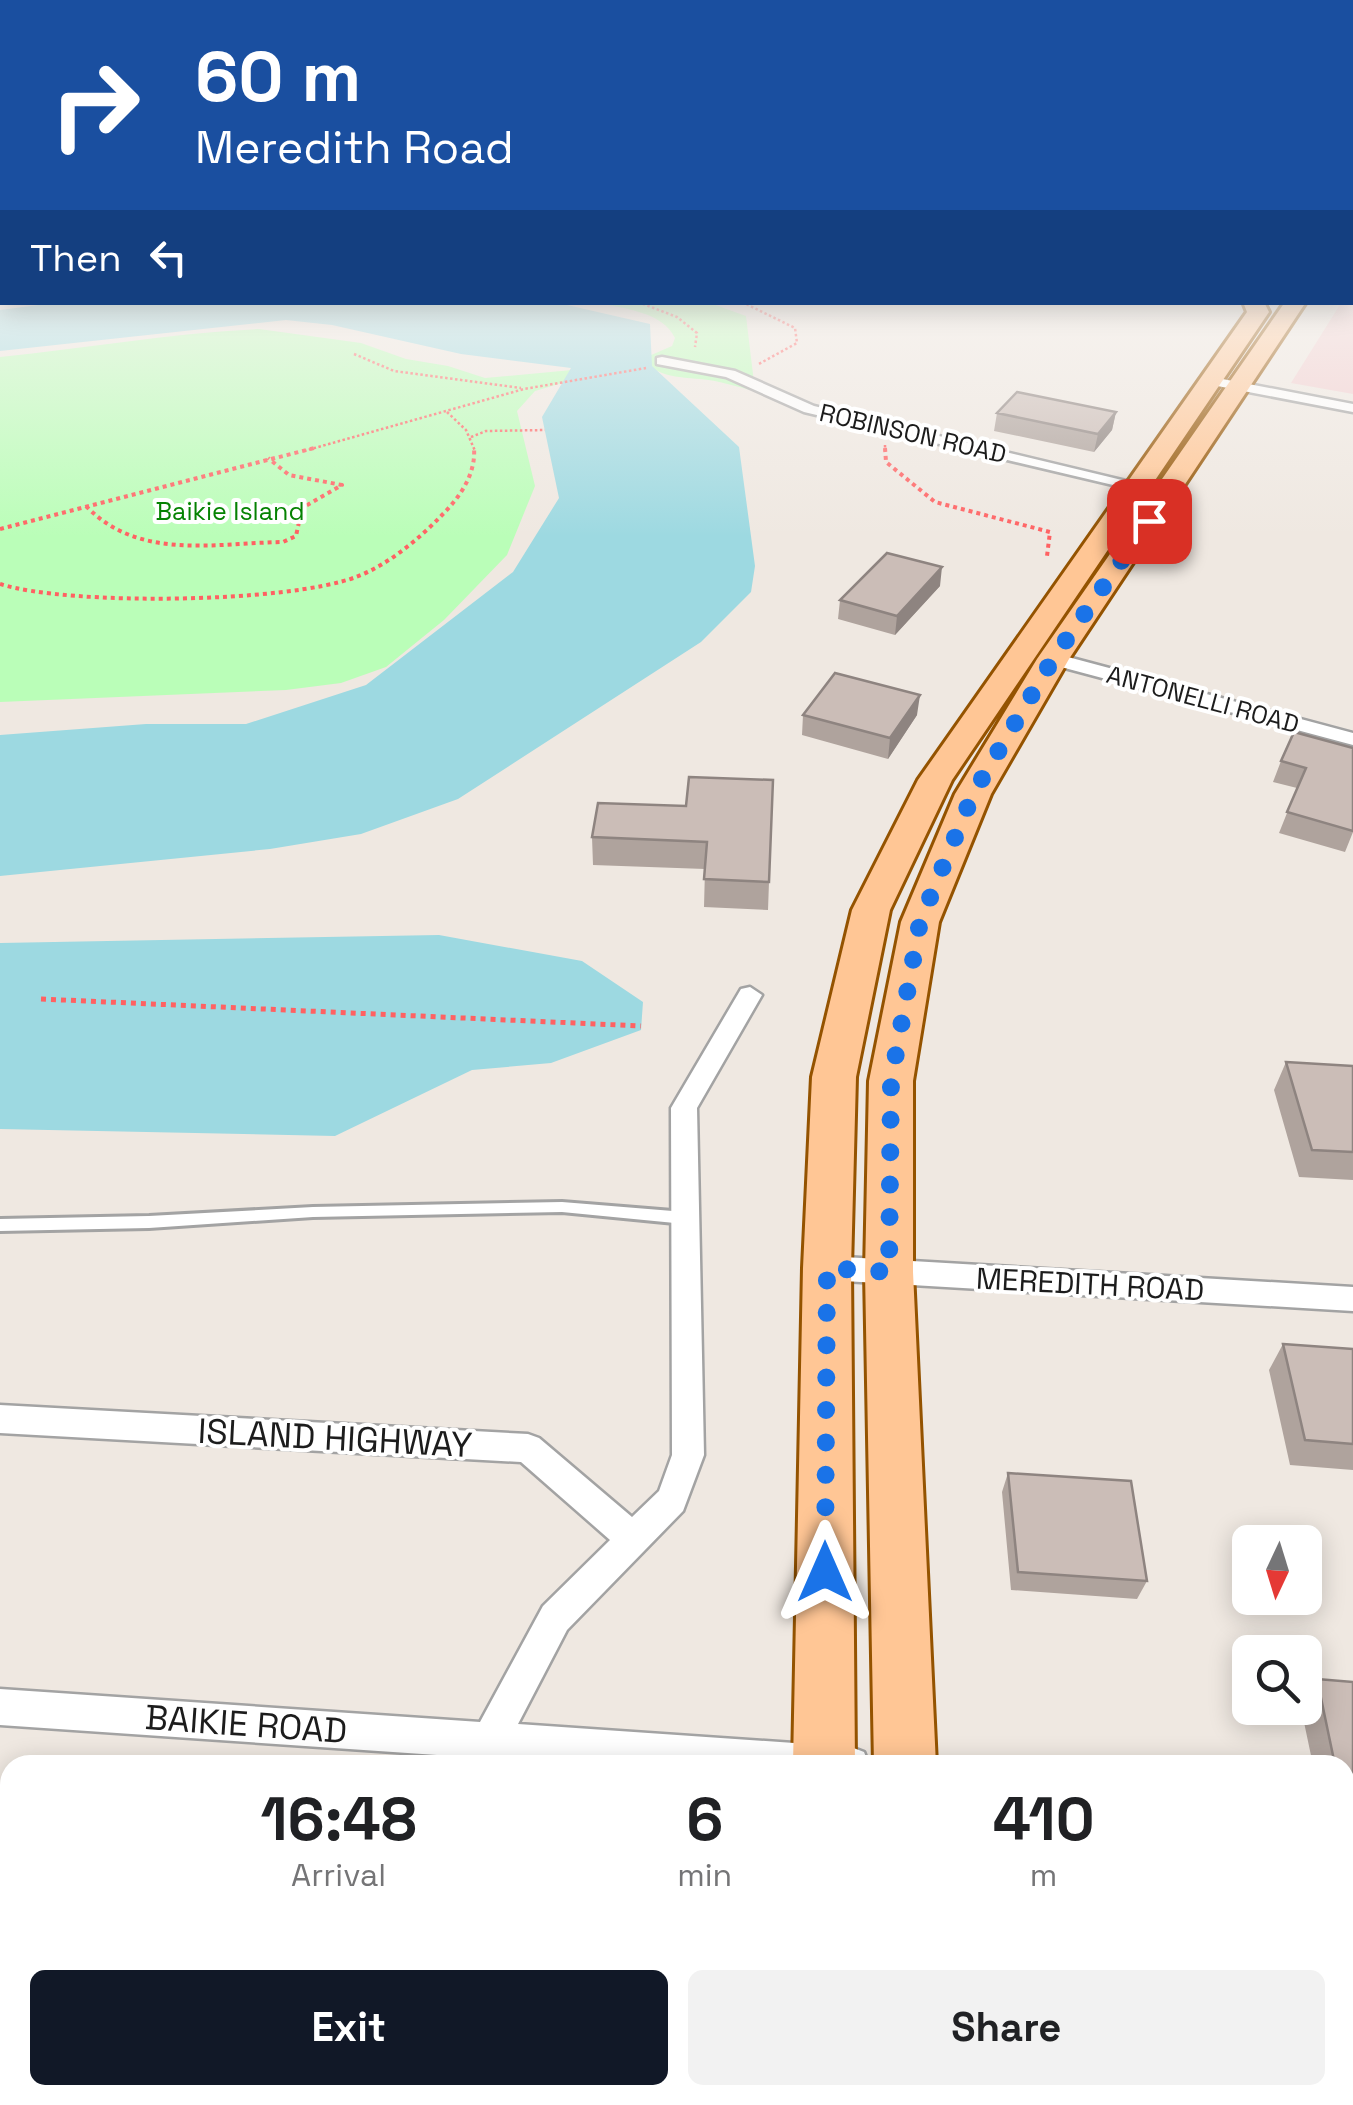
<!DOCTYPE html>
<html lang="en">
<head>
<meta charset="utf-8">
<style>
  body { margin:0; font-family:"Space Grotesk",sans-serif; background:#f2f2f2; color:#202124; height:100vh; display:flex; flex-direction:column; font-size:38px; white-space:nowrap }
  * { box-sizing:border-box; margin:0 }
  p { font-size:32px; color:#757577 }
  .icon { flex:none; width:55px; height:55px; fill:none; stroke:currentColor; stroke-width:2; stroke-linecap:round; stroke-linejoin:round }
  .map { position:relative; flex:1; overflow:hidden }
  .panel { position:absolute; left:0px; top:1755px; width:1355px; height:350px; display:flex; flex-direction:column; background:#fff; border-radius:30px 30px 0 0; box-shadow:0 5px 25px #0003 }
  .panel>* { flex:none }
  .hud { position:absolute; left:0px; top:0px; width:1355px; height:305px; box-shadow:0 5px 25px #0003; background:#1a4fa0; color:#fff; overflow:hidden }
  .needle { width:65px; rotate:184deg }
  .controls { position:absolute; left:1232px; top:1525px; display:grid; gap:20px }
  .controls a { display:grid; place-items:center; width:90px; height:90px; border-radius:15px; background:#fff; box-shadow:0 5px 25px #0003; font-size:50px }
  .pin { position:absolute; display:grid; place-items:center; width:85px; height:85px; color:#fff; margin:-42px; border-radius:20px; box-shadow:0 5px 15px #0006 }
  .me { position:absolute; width:110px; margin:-55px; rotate:0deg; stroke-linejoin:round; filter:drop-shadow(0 0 8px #0008) }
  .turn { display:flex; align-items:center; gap:35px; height:210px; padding:0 30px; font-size:45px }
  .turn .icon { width:130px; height:130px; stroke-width:2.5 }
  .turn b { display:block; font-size:70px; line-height:85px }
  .then { display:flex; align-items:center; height:95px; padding:0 30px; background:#0003; gap:20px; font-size:38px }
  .eta { display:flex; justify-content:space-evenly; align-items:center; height:170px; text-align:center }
  .eta b { font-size:60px; font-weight:600; line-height:70px }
  .action { display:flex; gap:20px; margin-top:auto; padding:20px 30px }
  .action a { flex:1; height:115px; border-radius:15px; background:#111827; color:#fff; font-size:40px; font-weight:600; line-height:115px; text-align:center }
  .action a+a { background:#f2f2f2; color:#202124 }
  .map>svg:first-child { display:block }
</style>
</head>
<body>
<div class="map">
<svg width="1353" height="2105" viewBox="0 0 1353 2105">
  <rect width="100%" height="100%" fill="#efe8e1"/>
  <path fill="#f2ced0" d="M1353 284V394L1291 383 1341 303 1352 302Z"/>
  <path fill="#bafeb8" d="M597 303H710L746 316 755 391C737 387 718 380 700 379 676 377 659 377 642 359L672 346 675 338C663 312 623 308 597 303Z
    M259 329 361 343 406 359 448 366 485 378 572 370 576 379 535 391 517 411 535 486 507 555 444 620 386 667 341 683 286 690 0 702V357C87 348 172 333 259 329Z"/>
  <path fill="#9dd9e1" d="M54 303 554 302 650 324 652 366 739 447 755 566 751 592 701 642 458 799 361 834 270 849 0 876V735L146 724H246L366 685 513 572 559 498 542 417 571 368 461 354 332 325 286 320 0 351V310Z
    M439 935 582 961 643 1002 641 1030 551 1063 472 1070 335 1136 0 1129V943Z"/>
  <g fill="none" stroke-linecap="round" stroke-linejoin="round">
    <defs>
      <path id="service" d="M562 1202 685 1212 690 1214 692 1218 690 1222 685 1224 562 1212 313 1217 149 1228 0 1231V1219L149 1216 313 1207Z"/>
      <path id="minor" d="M662 357 735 371 814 406 1176 493 1168 498 804 412 726 377 657 364V358Z
        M1212 377 1353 404V412L1207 384 1205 381Z
        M1053 653 1353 733V745L1046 663V655Z
        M750 987 762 995 697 1108 704 1455 683 1511 567 1630 518 1724 851 1747 864 1752 869 1765H583L0 1725V1689L480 1722 543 1606 610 1540 521 1462 0 1433V1405L528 1434 539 1438 632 1517 659 1491 672 1455 671 1108 741 989Z
        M827 1256 1353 1287V1311L827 1280 817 1276 813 1268 817 1260Z"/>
      <path id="primary" d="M1243 302H1264L1269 312 952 780 890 910 856 1077 851 1268 855 1765H793L803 1268 812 1077 852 910 918 780 1247 312Z
        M1285 302H1306L1069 659 991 794 939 922 913 1081V1272L936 1765H874L865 1272 869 1081 901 922 955 794 1037 659Z
        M791 2095H863V2105H791Z
        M880 2095H952V2105H880Z"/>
    </defs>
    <use href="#service" stroke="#a3a3a3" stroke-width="6"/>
    <use href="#minor" stroke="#a3a3a3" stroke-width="5"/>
    <use href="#primary" stroke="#945300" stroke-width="6"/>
    <path stroke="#ff6162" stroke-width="2.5" stroke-dasharray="2.5 2.5" stroke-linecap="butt" d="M638 302 677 317 697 333 695 347
      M742 302 795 328 797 343 757 365
      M354 354 394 371 521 388
      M447 412 466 430 475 451
      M471 437 486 431 545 430
      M885 445V451
      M304 451 524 389 646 368"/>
    <path stroke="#ff6162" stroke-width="4" stroke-dasharray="4 4" stroke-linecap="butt" d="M885 448 886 462 935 502 1050 532 1047 556
      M86 506C139 561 214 543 283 542L296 536 302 508 342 485 289 475 268 458
      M0 529 314 448
      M0 584C70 606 287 603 356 577 388 565 419 539 442 515 460 497 476 474 474 448"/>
    <path stroke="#ff6162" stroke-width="5" stroke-dasharray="5 5" stroke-linecap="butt" d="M41 999 641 1026"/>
    <use href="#service" fill="#fff" fill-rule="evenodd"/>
    <use href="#minor" fill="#fff" fill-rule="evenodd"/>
    <use href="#primary" fill="#ffc695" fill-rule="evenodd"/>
  </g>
  <path fill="#afa39d" d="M1116 412 1112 430 1094 452 994 431 997 413Z
    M940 586 895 635 838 619 840 600Z
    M803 715H917L888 759 802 735Z
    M1353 748V832L1345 852 1279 833 1297 788 1273 782 1281 761Z
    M686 806 769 882 768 910 704 907 705 869 593 865 592 837Z
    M1286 1062 1353 1066V1180L1299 1177 1274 1090Z
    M1283 1344 1353 1349V1470L1290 1465 1269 1370Z
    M1008 1473 1147 1581 1137 1599 1011 1590 1002 1492Z
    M1317 1679 1353 1682V1844H1345V1765H1313L1301 1708H1305V1693Z
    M1077 2095H1227L1326 2105H1078Z"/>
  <path fill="#8e8480" d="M1116 412 1112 430 1094 452 1098 434Z
    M942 567 940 586 895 635 897 616Z
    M920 695 917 715 888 759 890 738Z
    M385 2095H397L395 2105H384Z"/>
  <path fill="#cbbdb7" stroke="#8e8480" stroke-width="2.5" d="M1017 392 1116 412 1098 434 997 413Z
    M887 553 942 567 897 616 840 600Z
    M835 673 920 695 890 738 803 715Z
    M1294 732 1353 748V831L1287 812 1306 768 1281 761Z
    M689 777 773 780 769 882 704 879 707 842 592 837 598 803 686 806Z
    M1286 1062 1353 1066V1152L1312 1150Z
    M1283 1344 1353 1349V1444L1305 1440Z
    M1008 1473 1131 1481 1147 1581 1018 1572Z
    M1317 1679 1353 1682V1824L1348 1823 1345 1810V1765H1335Z
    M0 1983 10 1984V2095H385L384 2105H0Z
    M1092 2095H1227L1326 2105H1092Z"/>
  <linearGradient id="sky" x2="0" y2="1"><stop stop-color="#8ac3e5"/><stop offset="0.45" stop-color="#f8f5f2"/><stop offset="1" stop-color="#f8f5f2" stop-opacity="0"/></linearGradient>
  <rect width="1353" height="537" fill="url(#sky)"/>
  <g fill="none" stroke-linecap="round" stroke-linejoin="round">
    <path stroke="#1a73e8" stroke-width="18" stroke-dasharray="0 32.4" d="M825 1572 827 1268 889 1272 891 1081 920 922 973 794 1053 659 1149 521"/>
  </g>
  <g text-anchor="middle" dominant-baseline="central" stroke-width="8" stroke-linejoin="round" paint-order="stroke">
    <g font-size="25" fill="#1c1c1c" stroke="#fff">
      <text transform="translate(913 433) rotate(13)">ROBINSON ROAD</text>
      <text transform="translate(1203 699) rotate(15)">ANTONELLI ROAD</text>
    </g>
    <g font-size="25" fill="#058202" stroke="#fff">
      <text x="230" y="511">Baikie Island</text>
    </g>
    <g font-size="30" fill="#1c1c1c" stroke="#fff">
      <text transform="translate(1090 1284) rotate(3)">MEREDITH ROAD</text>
    </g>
    <g font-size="35" fill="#1c1c1c" stroke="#fff">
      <text transform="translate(335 1438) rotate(3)">ISLAND HIGHWAY</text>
      <text transform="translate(246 1724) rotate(4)">BAIKIE ROAD</text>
    </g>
  </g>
</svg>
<div class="controls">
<a><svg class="needle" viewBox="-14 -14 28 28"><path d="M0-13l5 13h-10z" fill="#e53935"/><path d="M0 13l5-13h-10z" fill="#757577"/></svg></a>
<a><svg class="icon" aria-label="search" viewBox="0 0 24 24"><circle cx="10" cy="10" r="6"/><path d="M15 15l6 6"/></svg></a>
</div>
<div class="pin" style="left:1149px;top:521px;background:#d93025"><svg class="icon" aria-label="arrive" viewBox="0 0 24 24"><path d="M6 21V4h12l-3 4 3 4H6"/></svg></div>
<svg class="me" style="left:825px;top:1572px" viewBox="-20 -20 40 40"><path d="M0-17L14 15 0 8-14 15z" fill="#1a73e8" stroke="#fff" stroke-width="4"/></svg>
<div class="hud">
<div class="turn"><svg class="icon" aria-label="right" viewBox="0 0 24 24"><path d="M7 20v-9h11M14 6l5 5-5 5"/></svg><div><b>60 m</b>Meredith Road</div></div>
<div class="then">Then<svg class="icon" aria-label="left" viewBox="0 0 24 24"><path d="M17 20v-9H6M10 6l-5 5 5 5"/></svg></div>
</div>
<section class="panel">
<div class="eta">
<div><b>16:48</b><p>Arrival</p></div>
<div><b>6</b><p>min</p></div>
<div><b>410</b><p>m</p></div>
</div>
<div class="action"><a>Exit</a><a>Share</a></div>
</section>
</div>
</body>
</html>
